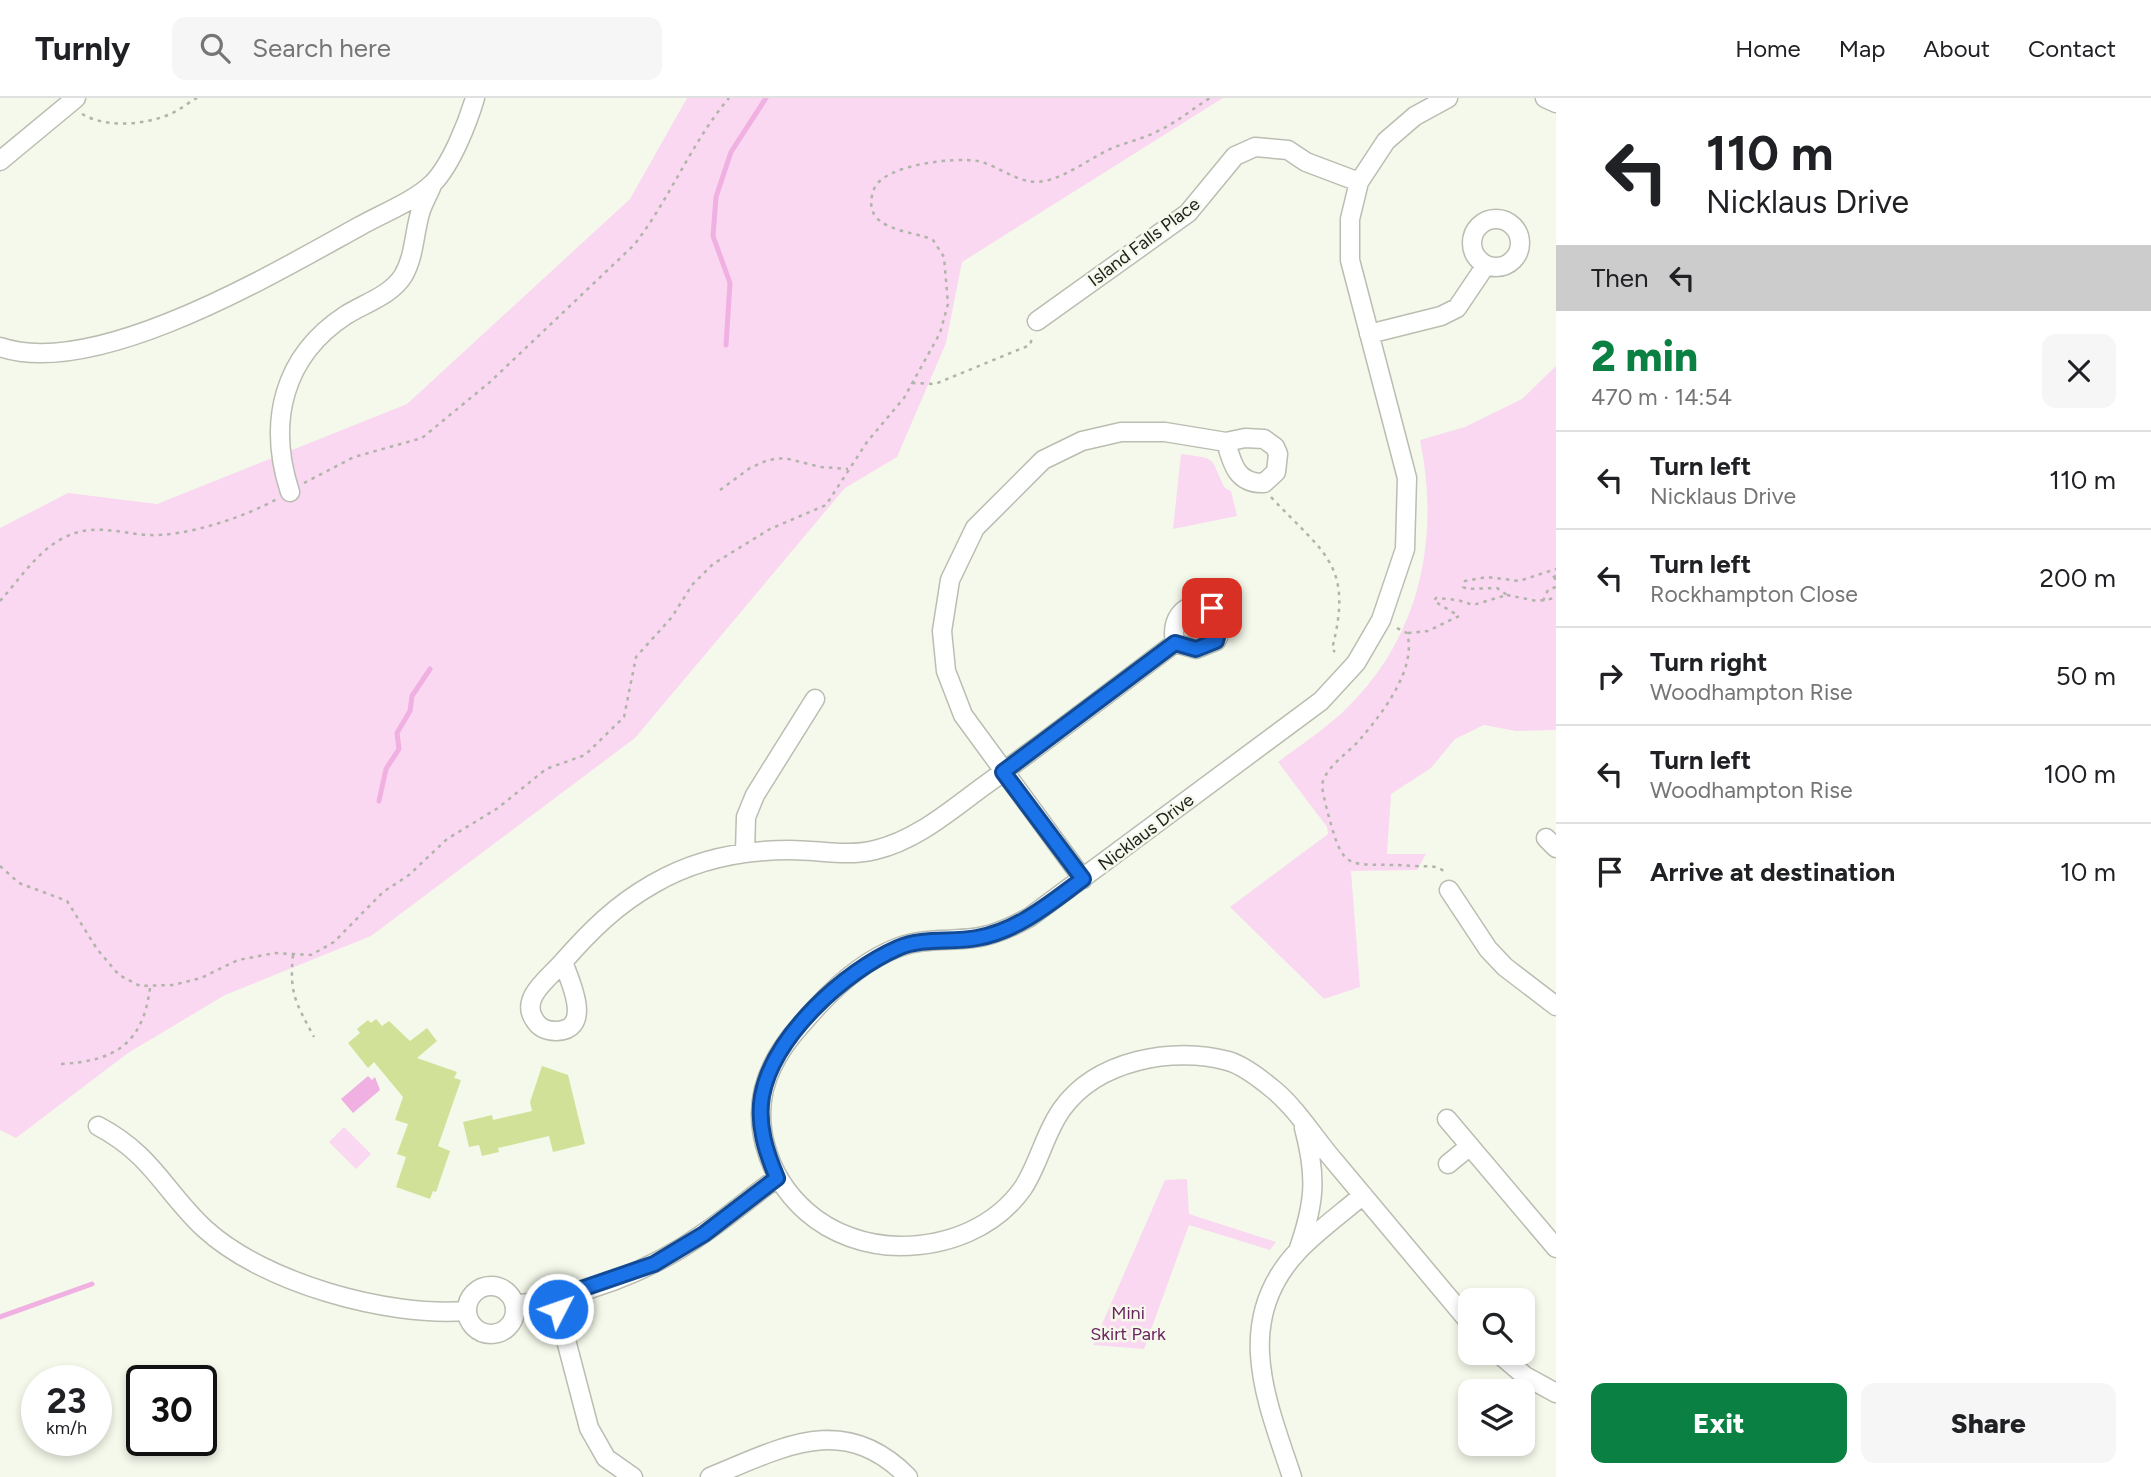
<!DOCTYPE html>
<html lang="en">
<head>
<meta charset="utf-8">
<style>
  body { margin:0; font-family:Figtree,sans-serif; background:#f6f6f6; color:#202124; height:100vh; display:flex; flex-direction:column; font-size:26px; white-space:nowrap }
  * { box-sizing:border-box; margin:0 }
  p { font-size:23px; color:#757577 }
  .icon { flex:none; width:38px; height:38px; fill:none; stroke:currentColor; stroke-width:2; stroke-linecap:round; stroke-linejoin:round }
  .map { position:relative; flex:1; overflow:hidden }
  .details { display:flex; flex-direction:column; background:#fff; width:595px }
  .details>* { flex:none }
  .banner { background:#fff; color:#202124; overflow:hidden }
  .buttons { position:absolute; left:1458px; top:1190px; display:grid; gap:14px }
  .buttons a { display:grid; place-items:center; width:77px; height:77px; border-radius:14px; background:#fff; box-shadow:0 4px 10px #0003; font-size:35px }
  .speed { position:absolute; left:21px; top:1267px; display:flex; gap:14px; font-size:35px; font-weight:700; text-align:center }
  .speed>* { display:grid; place-content:center; width:91px; height:91px; border-radius:50%; background:#fff; box-shadow:0 4px 10px #0003; line-height:1 }
  .speed small { font-size:18px; font-weight:400 }
  .speed .limit { border:4px solid #111; border-radius:10px; background:#fff; color:#111 }
  .pin { position:absolute; display:grid; place-items:center; width:60px; height:60px; color:#fff; margin:-30px; border-radius:14px; box-shadow:0 4px 10px #0006 }
  .me { position:absolute; width:77px; margin:-38px; rotate:49deg; stroke-linejoin:round; filter:drop-shadow(0 0 5px #0008) }
  .turn { display:flex; align-items:center; gap:24px; height:147px; padding:0 35px; font-size:32px }
  .turn .icon { width:91px; height:91px; stroke-width:2.5 }
  .turn b { display:block; font-size:49px; line-height:60px }
  .then { display:flex; align-items:center; height:66px; padding:0 35px; background:#0003; gap:14px; font-size:26px }
  .round { display:grid; place-items:center; flex:none; width:74px; height:74px; border-radius:14px; background:#f6f6f6 }
  .summary { display:flex; align-items:center; justify-content:space-between; height:119px; padding:0 35px }
  h1 { font-size:42px; font-weight:800; line-height:52px; color:#0b8043 }
  .cta { display:flex; gap:14px; margin-top:auto; padding:14px 35px }
  .cta a { flex:1; height:80px; border-radius:14px; background:#0b8043; color:#fff; font-size:28px; font-weight:800; line-height:80px; text-align:center }
  .cta a+a { background:#f6f6f6; color:#202124 }
  ul { padding:0; list-style:none }
  li { display:flex; align-items:center; gap:21px; height:98px; padding:0 35px; border-top:2px solid #e0e0e0 }
  li div { flex:1 }
  li b { display:block; font-size:26px }
  li em { font-style:normal }
  header { display:flex; align-items:center; gap:42px; box-sizing:border-box; height:98px; padding:0 35px; background:#fff; border-bottom:2px solid #e0e0e0 }
  header strong { font-size:33px }
  nav { display:flex; gap:38px; margin-inline-start:auto; font-size:24px }
  .search { width:490px; height:63px; background:#f6f6f6; display:flex; align-items:center; gap:18px; box-sizing:border-box; padding:0 24px; border-radius:14px; color:#757577; font-size:26px }
  main { display:flex; flex:1; min-height:0 }
  .map>svg:first-child { display:block }
</style>
</head>
<body>
<header>
<strong>Turnly</strong>
<div class="search"><svg class="icon" aria-label="search" viewBox="0 0 24 24"><circle cx="10" cy="10" r="6"/><path d="M15 15l6 6"/></svg>Search here</div>
<nav><a>Home</a><a>Map</a><a>About</a><a>Contact</a></nav>
</header>
<main>
<div class="map">
<svg width="1556" height="1379" viewBox="0 0 1556 1379">
  <rect width="100%" height="100%" fill="#f5f9eb"/>
  <path fill="#fad8f1" d="M687 0H1223L962 164 946 245 897 359 845 390 635 640 371 838 225 897 128 955 16 1040 0 1032V430L68 395 157 406 407 306 630 101Z
    M1556 268V632L1516 633 1484 627 1455 641 1431 670 1391 696 1387 756H1426L1417 772 1351 773 1360 889 1324 901 1230 809 1328 736 1327 729 1278 664C1302 646 1328 629 1349 608 1421 536 1440 439 1420 342L1465 329 1522 301Z
    M1181 356C1220 361 1209 359 1225 390L1231 393 1237 418 1173 431Z
    M344 1029 371 1056 356 1071 329 1044Z
    M1187 1081 1189 1116 1276 1144 1270 1152 1189 1127 1144 1251 1093 1247 1165 1082Z"/>
  <path fill="#f0b0e1" d="M368 978 372 982 375 979 380 992 353 1015 341 1001Z"/>
  <g fill="none" stroke-linecap="round" stroke-linejoin="round">
    <path stroke="#f0b0e1" stroke-width="5" d="M726 247 730 185 713 138 716 99 731 54 766 0
      M379 703 386 671 399 651 397 635 410 613 412 598 430 571
      M0 1219 92 1186"/>
  </g>
  <path fill="#d1e198" d="M376 921 382 928 389 923 410 943 427 930 437 943 417 960 457 974 454 980 461 982 438 1048 450 1053 436 1094 433 1093 430 1101 396 1089 406 1059 397 1056 408 1026 395 1022 403 999 374 964 368 970 348 945 360 935 357 931 368 922 371 925Z
    M542 968 568 977 585 1046 553 1054 549 1038 498 1050 499 1054 482 1058 479 1047 469 1049 463 1024 492 1017 493 1022 532 1013 530 1004Z"/>
  <g fill="none" stroke-linecap="round" stroke-linejoin="round">
    <defs>
      <path id="minor" d="M1448 0 1415 18 1386 43 1359 84 1350 121V162L1407 380 1405 451 1381 522 1356 565 1321 603 1030 819C1012 829 993 838 973 840 949 843 923 840 899 849 868 861 840 884 818 908 801 927 784 944 773 967 747 1018 766 1078 807 1114 832 1136 867 1148 900 1148 947 1148 995 1130 1023 1090 1039 1066 1045 1034 1062 1011 1097 962 1173 948 1228 963 1243 967 1262 982 1274 992 1297 1011 1315 1041 1335 1064 1380 1118 1425 1171 1470 1225
        M1545 0 1556 5
        M0 63 76 0
        M1472 145a24 24 0 1 1 48 0a24 24 0 1 1-48 0Z
        M1037 223 1188 115 1235 58 1255 49 1288 52 1306 64 1359 84
        M1369 236 1441 218 1457 210 1486 167
        M0 249C96 282 276 174 360 128 383 115 413 104 433 85 451 67 468 24 475 0
        M290 394C267 324 283 258 346 217 365 205 390 198 403 178 415 158 414 133 421 112 424 103 429 95 432 87
        M1204 506C1220 514 1225 528 1216 543L1196 551 1175 545C1171 523 1180 507 1204 506Z
        M1546 740 1556 750
        M745 754 746 719 755 697 815 601
        M1083 781 963 617 946 573 942 533 950 482 975 430 1043 362 1082 343 1121 334H1165L1226 344 1245 340 1264 341 1275 349 1278 356 1276 374 1264 385C1237 386 1232 366 1226 344
        M1449 792 1488 851 1505 869 1556 908
        M563 864C570 883 594 932 556 933 546 933 539 930 534 921 520 900 549 880 562 865 590 833 616 807 653 786 694 762 743 752 790 752 819 752 847 759 875 752 918 742 953 710 988 685 1051 639 1113 592 1175 545
        M1447 1021 1556 1150
        M98 1028C153 1057 164 1093 205 1131 264 1185 387 1219 466 1213
        M1448 1066 1470 1048
        M1298 1153C1315 1105 1317 1079 1304 1030
        M467 1212a24 24 0 1 1 48 0a24 24 0 1 1-48 0Z
        M555 1200 589 1330 606 1360 633 1379
        M515 1207C581 1199 650 1174 704 1135 729 1118 752 1098 777 1080
        M1498 1255 1525 1278 1556 1295
        M710 1379C782 1350 843 1313 908 1379
        M1292 1379C1266 1301 1232 1223 1298 1153 1317 1133 1341 1116 1363 1097"/>
    </defs>
    <use href="#minor" stroke="#babdb1" stroke-width="21"/>
    <path stroke="#b1b4aa" stroke-width="2.5" stroke-dasharray="3.5 5" stroke-linecap="butt" d="M82 16C106 30 143 27 168 17 179 13 187 5 197 0
      M912 285 935 286 1030 247 1032 240
      M304 385 354 359 422 340 490 284 634 147C670 101 691 45 729 0
      M720 392 750 370 768 362 784 360 821 369 848 371
      M1271 399C1324 456 1354 466 1332 551L1335 554
      M1556 478 1551 480 1556 481
      M1507 497 1537 503 1556 500
      M0 503C20 481 37 453 65 439 94 425 118 435 148 437 185 439 245 419 277 401
      M1543 503 1548 492 1556 489
      M1397 530 1407 535C1417 570 1384 613 1362 639 1351 653 1329 666 1323 683 1321 690 1324 698 1325 704 1345 781 1343 763 1416 768 1428 769 1436 766 1446 775
      M1408 535 1428 533 1459 518 1434 503 1436 500 1458 502 1473 507 1507 497 1497 490 1467 491 1463 489 1465 483 1487 479 1519 483 1556 471
      M0 768 19 785 67 803 97 851 119 877 140 888 173 887 201 880 238 862 275 855 311 857 334 844 383 794 409 777 447 741 498 710 546 671 585 657 624 619 636 559 672 519 692 487 713 466 770 431 826 407 867 344 904 300 940 235 948 206 944 159 933 142C914 132 858 134 874 91 884 66 956 59 978 63 1003 69 1021 90 1049 82 1069 76 1087 63 1106 53 1122 45 1140 42 1156 34 1176 25 1192 11 1210 0
      M293 857C289 896 296 905 314 939
      M61 966C116 963 143 945 150 890"/>
    <use href="#minor" stroke="#fff" stroke-width="18"/>
  </g>
  <g fill="none" stroke-linecap="round" stroke-linejoin="round">
    <defs>
      <path id="route" d="M558 1211 555 1200 654 1166 704 1136 777 1080C766 1054 757 1027 762 998 773 938 845 873 898 850 923 839 951 845 977 840 1018 833 1050 805 1083 781L1003 674 1175 545 1196 551 1216 543 1221 526 1212 510"/>
    </defs>
    <use href="#route" stroke="#114b97" stroke-width="18"/>
    <use href="#route" stroke="#1a73e8" stroke-width="12"/>
  </g>
  <g text-anchor="middle" dominant-baseline="central" stroke-width="5" stroke-linejoin="round" paint-order="stroke">
    <g font-size="18" fill="#1e1f1b" stroke="#f5f9eb">
      <text transform="translate(1144 144) rotate(-37)">Island Falls Place</text>
      <text transform="translate(1146 734) rotate(-37)">Nicklaus Drive</text>
    </g>
    <g font-size="18" fill="#6b235f" stroke="#f5f9eb">
      <text x="1128" y="1215">Mini<tspan x="1128" dy="21">Skirt Park</tspan></text>
    </g>
  </g>
</svg>
<div class="buttons">
<a><svg class="icon" aria-label="search" viewBox="0 0 24 24"><circle cx="10" cy="10" r="6"/><path d="M15 15l6 6"/></svg></a>
<a><svg class="icon" aria-label="layers" viewBox="0 0 24 24"><path d="M12 4l9 5-9 5-9-5zM3 14l9 5 9-5"/></svg></a>
</div>
<div class="speed"><div>23<small>km/h</small></div><div class="limit">30</div></div>
<div class="pin" style="left:1212px;top:510px;background:#d93025"><svg class="icon" aria-label="arrive" viewBox="0 0 24 24"><path d="M6 21V4h12l-3 4 3 4H6"/></svg></div>
<svg class="me" style="left:558px;top:1211px" viewBox="-20 -20 40 40"><circle r="17" fill="#1a73e8" stroke="#fff" stroke-width="3"/><path d="M0-11L8 9 0 5-8 9z" fill="#fff"/></svg>
</div>
<section class="details">
<div class="banner">
<div class="turn"><svg class="icon" aria-label="left" viewBox="0 0 24 24"><path d="M17 20v-9H6M10 6l-5 5 5 5"/></svg><div><b>110 m</b>Nicklaus Drive</div></div>
<div class="then">Then<svg class="icon" aria-label="left" viewBox="0 0 24 24"><path d="M17 20v-9H6M10 6l-5 5 5 5"/></svg></div>
</div>
<div class="summary"><div><h1>2 min</h1><p>470 m · 14:54</p></div><a class="round"><svg class="icon" aria-label="close" viewBox="0 0 24 24"><path d="M6 6l12 12M18 6L6 18"/></svg></a></div>
<ul>
<li><svg class="icon" aria-label="left" viewBox="0 0 24 24"><path d="M17 20v-9H6M10 6l-5 5 5 5"/></svg><div><b>Turn left</b><p>Nicklaus Drive</p></div><em>110 m</em></li>
<li><svg class="icon" aria-label="left" viewBox="0 0 24 24"><path d="M17 20v-9H6M10 6l-5 5 5 5"/></svg><div><b>Turn left</b><p>Rockhampton Close</p></div><em>200 m</em></li>
<li><svg class="icon" aria-label="right" viewBox="0 0 24 24"><path d="M7 20v-9h11M14 6l5 5-5 5"/></svg><div><b>Turn right</b><p>Woodhampton Rise</p></div><em>50 m</em></li>
<li><svg class="icon" aria-label="left" viewBox="0 0 24 24"><path d="M17 20v-9H6M10 6l-5 5 5 5"/></svg><div><b>Turn left</b><p>Woodhampton Rise</p></div><em>100 m</em></li>
<li><svg class="icon" aria-label="arrive" viewBox="0 0 24 24"><path d="M6 21V4h12l-3 4 3 4H6"/></svg><div><b>Arrive at destination</b></div><em>10 m</em></li>
</ul>
<div class="cta"><a>Exit</a><a>Share</a></div>
</section>
</main>
</body>
</html>
